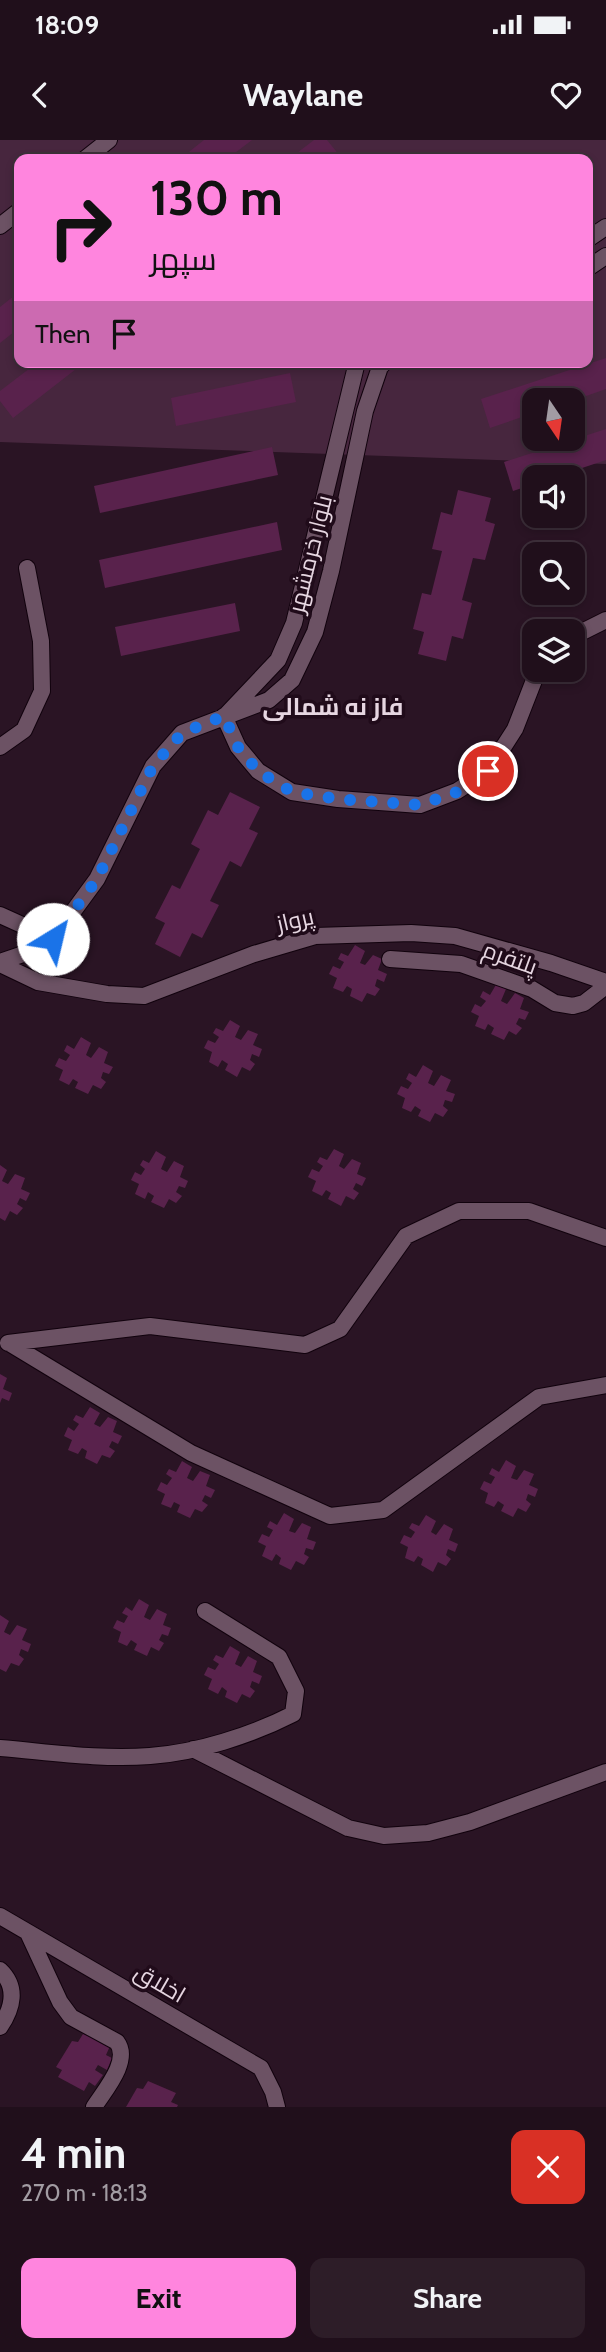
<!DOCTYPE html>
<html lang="en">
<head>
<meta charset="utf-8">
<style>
  body { margin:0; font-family:Cabin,Cairo,sans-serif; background:#2d1d28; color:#f1f3f6; height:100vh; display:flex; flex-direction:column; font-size:26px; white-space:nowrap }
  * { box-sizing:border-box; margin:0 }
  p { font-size:23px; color:#a29ca3 }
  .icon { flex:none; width:38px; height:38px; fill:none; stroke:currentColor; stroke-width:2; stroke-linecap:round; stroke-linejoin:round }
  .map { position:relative; height:1967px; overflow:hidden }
  .drawer { display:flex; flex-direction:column; background:#200f1b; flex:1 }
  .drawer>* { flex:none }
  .guide { position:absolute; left:14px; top:14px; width:579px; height:214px; border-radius:14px; box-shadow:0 4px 10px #0003,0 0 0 2px #3d2f3a; background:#ff85de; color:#111; overflow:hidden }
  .needle { width:46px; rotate:167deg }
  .buttons { position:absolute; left:522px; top:248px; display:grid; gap:14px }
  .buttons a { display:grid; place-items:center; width:63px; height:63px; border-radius:14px; background:#200f1b; box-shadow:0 4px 10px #0003,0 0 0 2px #3d2f3a; font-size:35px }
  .pin { position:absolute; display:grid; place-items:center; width:60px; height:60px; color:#fff; margin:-30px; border:4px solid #fff; border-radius:50%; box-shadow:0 2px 7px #0007 }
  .me { position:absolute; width:77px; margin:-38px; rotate:36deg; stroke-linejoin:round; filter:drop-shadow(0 0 5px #0008) }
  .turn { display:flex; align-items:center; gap:24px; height:147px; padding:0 21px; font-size:32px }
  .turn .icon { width:91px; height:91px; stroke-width:2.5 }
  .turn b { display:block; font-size:49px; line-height:60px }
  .then { display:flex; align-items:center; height:66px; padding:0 21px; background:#0003; gap:14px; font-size:26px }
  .round { display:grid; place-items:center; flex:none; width:74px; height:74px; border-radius:14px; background:#2d1d28 }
  .summary { display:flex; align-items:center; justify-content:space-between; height:119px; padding:0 21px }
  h1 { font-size:42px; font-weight:700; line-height:52px }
  .cta { display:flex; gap:14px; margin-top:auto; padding:14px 21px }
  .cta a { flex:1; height:80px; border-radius:14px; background:#ff85de; color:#111; font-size:28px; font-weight:700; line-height:80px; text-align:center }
  .cta a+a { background:#2d1d28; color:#f1f3f6 }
  .status { display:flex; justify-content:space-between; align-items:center; height:49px; padding:0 35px; background:#200f1b; direction:ltr }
  .status svg { height:19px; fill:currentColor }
  header { display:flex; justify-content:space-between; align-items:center; height:91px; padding:0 21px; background:#200f1b; font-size:32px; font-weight:700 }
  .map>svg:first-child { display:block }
</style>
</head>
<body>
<div class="status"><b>18:09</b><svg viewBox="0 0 49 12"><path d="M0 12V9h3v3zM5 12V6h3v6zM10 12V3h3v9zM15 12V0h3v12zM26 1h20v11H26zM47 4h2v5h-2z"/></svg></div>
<header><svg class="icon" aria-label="back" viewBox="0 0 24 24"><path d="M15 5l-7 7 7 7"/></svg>Waylane<svg class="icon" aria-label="heart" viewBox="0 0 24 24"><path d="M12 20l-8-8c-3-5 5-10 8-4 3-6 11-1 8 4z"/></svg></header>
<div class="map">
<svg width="606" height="1967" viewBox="0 0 606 1967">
  <rect width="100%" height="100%" fill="#2a1424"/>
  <path fill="#47263e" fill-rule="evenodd" d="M0 0H606V324L0 302ZM19 19H588V222H19ZM534 261H572V299H534Z"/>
  <path fill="#59224c" d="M204 0H252L227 19H188L185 15Z
    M314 0H327L340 16 336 19H289Z
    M19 152V188L0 203V167Z
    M606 218V249L572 261H534V273L490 288 481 259Z
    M38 222H85L13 278 0 261V251Z
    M290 233 296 262 176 286 171 258Z
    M606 289V320L552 338H534V344L513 351 504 322Z
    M272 307 278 335 100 373 94 346Z
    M458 350 491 358 485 381 495 384 485 420 473 418 462 460 472 463 463 499 452 496 446 521 418 514 424 492 413 489 422 453 431 455 442 411 432 409 441 372 452 375Z
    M277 382 282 410 105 448 99 420Z
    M235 463 240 491 121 516 115 487Z
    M230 652 260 667 249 689 258 693 241 727 230 721 210 761 219 765 202 798 192 793 180 817 155 804 165 783 155 778 172 745 180 749 200 709 191 704 208 670 218 675Z
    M355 805 365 811 360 823 365 825 373 815 382 819 378 830 387 834 384 842 377 839 375 846 380 849 375 856 367 853 362 862 350 856 352 849 347 846 343 852 333 848 337 838 329 834 333 826 340 829 344 822 338 819 341 813 348 816Z
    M497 843 506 849 501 861 507 864 515 853 524 858 520 869 529 872 525 880 519 878 516 884 522 888 516 895 509 891 504 900 491 894 494 888 488 884 485 890 475 886 479 876 471 872 475 864 481 867 486 861 480 857 483 851 490 855Z
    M230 880 240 886 235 897 241 900 248 890 258 894 253 905 262 909 259 917 252 914 250 920 255 924 250 931 242 927 237 937 225 930 228 924 222 920 218 927 209 922 212 912 204 908 208 900 215 903 219 897 213 893 216 888 223 891Z
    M81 897 91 903 86 915 91 918 99 907 108 912 104 923 113 927 109 934 103 932 101 938 106 942 101 949 93 945 88 954 75 948 78 942 73 939 69 945 59 940 63 930 55 926 59 918 66 921 70 915 64 911 67 905 74 909Z
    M423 925 433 931 428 943 434 946 441 935 451 940 446 951 455 954 452 962 445 960 443 966 448 970 443 977 435 973 430 982 418 976 421 970 415 966 411 972 402 968 405 958 397 954 401 946 408 949 412 943 406 939 409 933 416 937Z
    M334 1009 344 1014 339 1026 344 1029 352 1019 361 1023 357 1034 366 1038 362 1046 356 1043 353 1049 359 1053 354 1060 346 1056 341 1066 328 1059 331 1053 326 1050 322 1056 312 1051 316 1041 308 1037 312 1029 319 1032 323 1026 317 1022 320 1017 327 1020Z
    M156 1011 166 1017 161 1029 167 1032 174 1021 184 1026 180 1037 188 1041 185 1048 179 1046 176 1052 182 1056 176 1063 169 1059 164 1068 151 1062 154 1056 148 1052 145 1059 135 1054 139 1044 131 1040 135 1032 141 1035 145 1029 140 1025 143 1020 149 1023Z
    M0 1025 7 1030 2 1041 8 1044 15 1034 25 1038 21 1049 30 1053 26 1061 20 1058 17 1064 23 1068 17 1075 10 1071 5 1081 0 1078Z
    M0 1234 7 1238 3 1249 12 1253 9 1261 2 1258 0 1263Z
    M90 1267 100 1273 94 1284 100 1287 108 1277 117 1281 113 1292 122 1296 118 1304 112 1301 109 1307 115 1311 110 1318 102 1315 97 1324 85 1318 87 1311 82 1308 78 1314 68 1310 72 1300 64 1296 68 1287 74 1291 79 1284 73 1280 76 1275 83 1278Z
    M506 1320 516 1326 511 1338 517 1340 524 1330 534 1334 529 1345 538 1349 535 1357 528 1354 526 1360 531 1364 526 1372 518 1368 513 1377 501 1371 504 1365 498 1361 494 1367 485 1363 488 1353 480 1349 484 1341 491 1344 495 1337 489 1334 492 1328 499 1332Z
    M182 1321 192 1327 187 1338 193 1341 200 1331 210 1335 206 1346 215 1350 211 1358 205 1355 202 1361 208 1365 202 1372 195 1369 190 1378 177 1372 180 1365 174 1362 171 1368 161 1364 165 1354 157 1350 161 1342 167 1345 172 1338 166 1334 169 1329 176 1332Z
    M284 1373 294 1379 289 1391 295 1393 302 1383 311 1387 307 1399 316 1402 313 1410 306 1408 304 1414 309 1417 304 1425 296 1421 291 1430 279 1424 281 1418 276 1414 272 1421 262 1416 266 1406 258 1402 262 1394 269 1397 273 1390 267 1387 270 1381 277 1385Z
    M426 1375 436 1381 431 1392 436 1395 444 1384 453 1389 449 1400 458 1404 455 1412 448 1409 446 1415 451 1419 446 1426 438 1422 433 1432 421 1425 423 1419 418 1416 414 1422 405 1418 408 1407 400 1403 404 1395 411 1398 415 1392 409 1388 412 1383 419 1386Z
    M139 1459 149 1465 144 1477 150 1480 157 1469 167 1474 163 1485 171 1488 168 1496 162 1494 159 1500 164 1503 159 1511 151 1507 147 1516 134 1510 137 1504 131 1500 127 1506 118 1502 121 1492 113 1488 117 1480 124 1483 128 1476 122 1473 126 1467 132 1471Z
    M0 1475 9 1481 4 1492 10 1495 17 1485 27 1489 22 1500 31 1504 28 1512 21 1509 19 1515 24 1519 19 1526 11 1523 6 1532 0 1529Z
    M230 1506 240 1512 235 1524 241 1527 248 1516 257 1521 253 1532 262 1536 259 1544 252 1541 250 1547 255 1551 250 1558 242 1554 237 1563 225 1557 227 1551 222 1547 218 1554 208 1549 212 1539 204 1535 208 1527 215 1530 219 1524 213 1520 216 1515 223 1518Z
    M83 1894 110 1906 106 1915 112 1918 107 1930 98 1925 95 1930 103 1935 95 1946 89 1942 84 1951 58 1937 62 1930 56 1927 72 1901 78 1902Z
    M148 1941 176 1953 171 1962 178 1965 177 1967H126L137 1948 143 1949Z"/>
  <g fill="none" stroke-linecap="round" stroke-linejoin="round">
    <defs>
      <path id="minor" d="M85 19 109 0
        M0 86 19 71
        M588 99 606 87
        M588 128 606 116
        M572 497 606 480
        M227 574 278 520 294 483 357 222
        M224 576 238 607 258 631 292 652 338 659 420 665 457 651 488 631 515 589 538 530
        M0 607 24 590 42 551 41 501 27 428
        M0 775 53 799
        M390 819 461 824 532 849 555 863 573 866 584 863 606 846
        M0 822 35 810 53 799 97 739 153 626 182 593 269 560 292 540 315 492 331 431 365 271 380 227 385 222
        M0 824 38 842 107 854 144 856 254 814 315 796 411 793 455 796 551 823 606 842
        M8 1203 150 1186 305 1205 340 1189 406 1096 459 1071H529L606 1098
        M9 1203 191 1313 330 1376 383 1370 539 1257 606 1245
        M0 1608C49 1612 101 1620 150 1616 196 1613 252 1595 293 1574L296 1551 279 1517 205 1471
        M193 1609 348 1688 384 1696 428 1693 470 1682 606 1632
        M0 1776 261 1928 273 1952 277 1967
        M28 1793 60 1862 71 1877 117 1902C131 1921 104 1951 94 1967
        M0 1830C18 1847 13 1868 0 1887"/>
    </defs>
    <use href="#minor" stroke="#11020d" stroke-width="18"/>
    <use href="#minor" stroke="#6c5264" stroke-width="16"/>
  </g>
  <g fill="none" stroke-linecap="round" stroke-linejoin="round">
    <path stroke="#1a73e8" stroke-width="12" stroke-dasharray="0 21.6" d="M53 799 97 739 153 626 182 593 224 576 238 607 258 631 292 652 338 659 420 665 457 652 488 631"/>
  </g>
  <g text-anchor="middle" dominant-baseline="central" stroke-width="7" stroke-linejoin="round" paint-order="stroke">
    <g font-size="23" fill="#e6d6e1" stroke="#200b1a">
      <text transform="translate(310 414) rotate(-76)">بلوار خرمشهر</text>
      <text transform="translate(295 780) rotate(-13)">پرواز</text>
      <text transform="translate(510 818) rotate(20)">پلتفرم</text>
      <text transform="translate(160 1843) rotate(30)">اخلاق</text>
    </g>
    <g font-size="24" font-weight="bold" fill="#e6d6e1" stroke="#200b1a">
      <text x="333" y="566">فاز نه شمالی</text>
    </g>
  </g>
</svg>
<div class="buttons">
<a><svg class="needle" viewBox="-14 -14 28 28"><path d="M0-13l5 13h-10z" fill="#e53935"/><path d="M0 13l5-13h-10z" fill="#a29ca3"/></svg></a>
<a><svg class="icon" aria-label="sound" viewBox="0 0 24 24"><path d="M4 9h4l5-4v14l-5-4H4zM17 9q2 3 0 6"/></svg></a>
<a><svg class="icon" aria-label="search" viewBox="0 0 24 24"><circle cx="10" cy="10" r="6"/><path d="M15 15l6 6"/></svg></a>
<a><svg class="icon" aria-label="layers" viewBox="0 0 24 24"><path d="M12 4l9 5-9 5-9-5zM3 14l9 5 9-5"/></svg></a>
</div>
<div class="pin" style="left:488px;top:631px;background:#d93025"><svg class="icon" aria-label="arrive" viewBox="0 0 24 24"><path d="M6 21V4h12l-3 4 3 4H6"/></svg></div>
<svg class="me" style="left:53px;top:799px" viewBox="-20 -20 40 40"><circle r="19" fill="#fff"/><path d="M0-13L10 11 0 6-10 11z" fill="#1a73e8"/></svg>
<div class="guide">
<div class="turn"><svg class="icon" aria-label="right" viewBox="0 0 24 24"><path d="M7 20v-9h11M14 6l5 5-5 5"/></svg><div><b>130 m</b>سپهر</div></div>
<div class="then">Then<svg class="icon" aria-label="arrive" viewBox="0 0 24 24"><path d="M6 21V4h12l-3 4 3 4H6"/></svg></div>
</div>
</div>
<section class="drawer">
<div class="summary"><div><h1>4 min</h1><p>270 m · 18:13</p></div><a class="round" style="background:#d93025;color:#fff"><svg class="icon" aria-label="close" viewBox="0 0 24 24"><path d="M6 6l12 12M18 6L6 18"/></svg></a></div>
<div class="cta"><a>Exit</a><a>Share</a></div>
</section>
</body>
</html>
